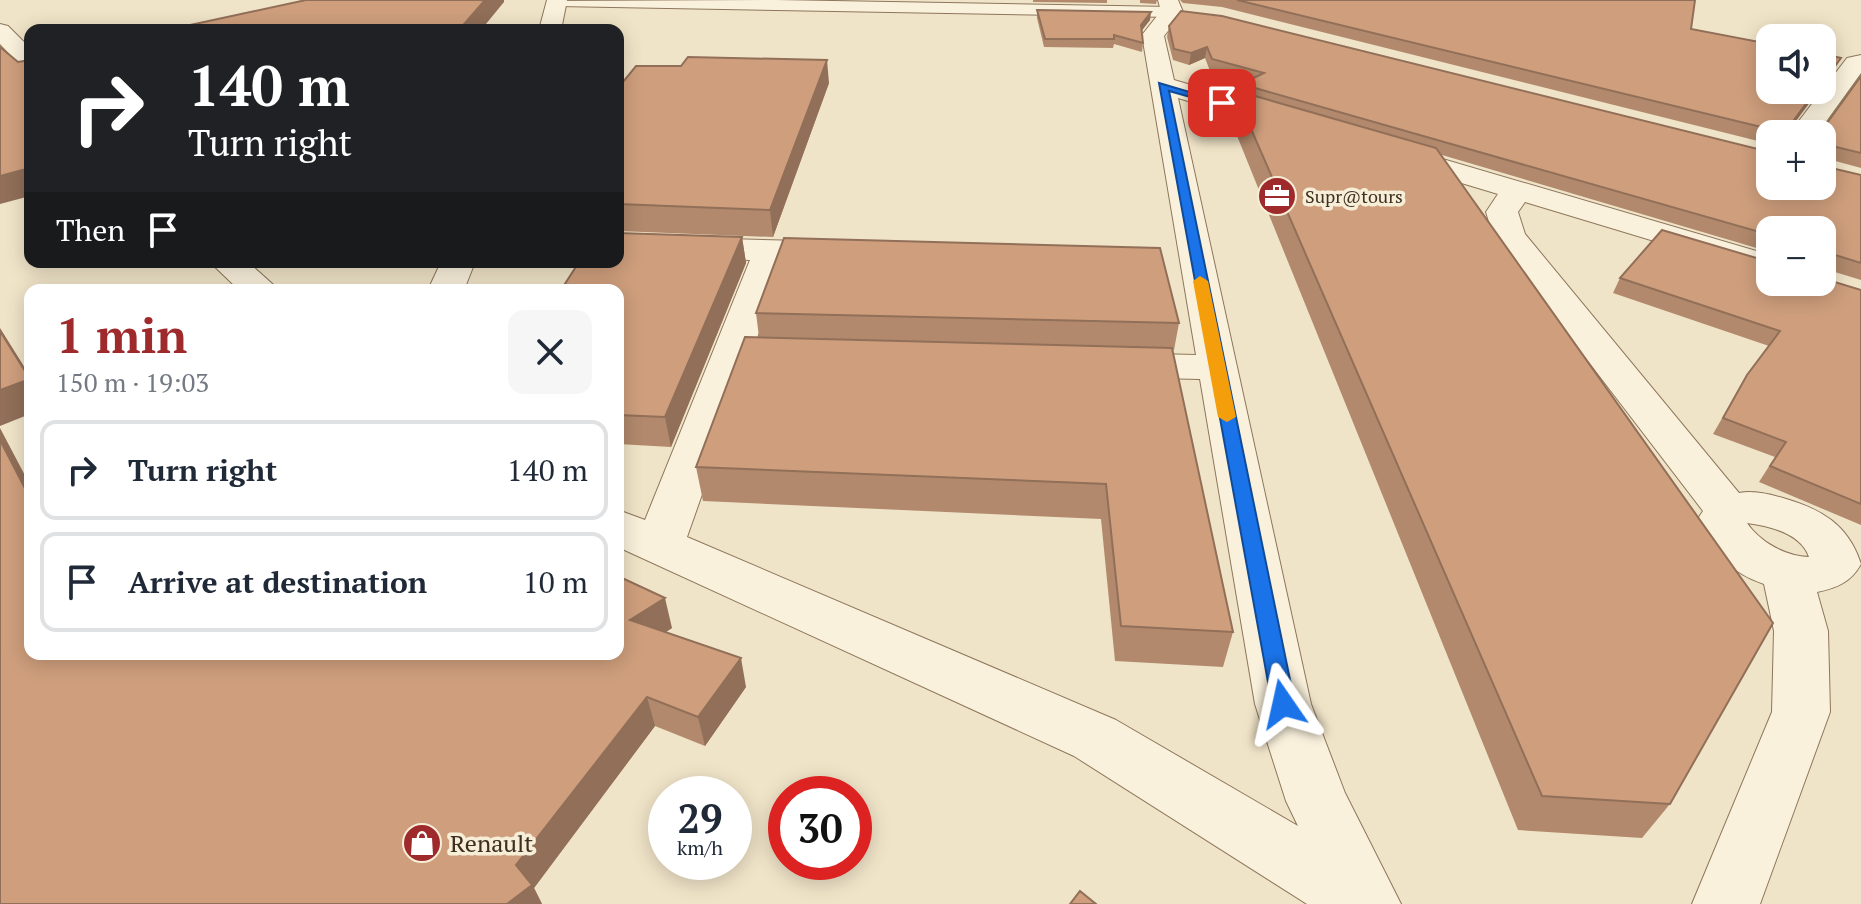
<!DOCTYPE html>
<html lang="en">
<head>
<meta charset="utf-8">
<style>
  body { margin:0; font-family:"PT Serif",serif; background:#f6f6f7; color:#1f2937; height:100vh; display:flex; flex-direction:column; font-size:30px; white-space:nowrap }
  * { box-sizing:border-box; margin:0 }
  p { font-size:26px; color:#747a83 }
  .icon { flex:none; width:44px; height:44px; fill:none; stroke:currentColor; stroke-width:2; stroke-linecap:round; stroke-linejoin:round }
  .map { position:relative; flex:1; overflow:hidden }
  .side { position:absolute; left:24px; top:284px; width:600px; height:376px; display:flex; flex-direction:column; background:#fff; border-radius:16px; box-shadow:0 4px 20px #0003 }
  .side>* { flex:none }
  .hud { position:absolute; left:24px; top:24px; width:600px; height:244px; border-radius:16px; box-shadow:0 4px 20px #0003; background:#202124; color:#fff; overflow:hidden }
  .tools { position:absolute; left:1756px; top:24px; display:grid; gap:16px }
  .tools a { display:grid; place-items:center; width:80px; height:80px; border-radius:16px; background:#fff; box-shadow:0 4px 20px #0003; font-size:40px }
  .speed { position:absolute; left:648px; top:776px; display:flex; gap:16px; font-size:40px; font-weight:700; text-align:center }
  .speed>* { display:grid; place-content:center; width:104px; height:104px; border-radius:50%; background:#fff; box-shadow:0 4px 20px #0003; line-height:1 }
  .speed small { font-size:20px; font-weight:400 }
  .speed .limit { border:12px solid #d22; background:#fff; color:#111 }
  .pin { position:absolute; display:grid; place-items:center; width:68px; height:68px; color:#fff; margin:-34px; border-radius:16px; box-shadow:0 4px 12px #0006 }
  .me { position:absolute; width:88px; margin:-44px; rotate:349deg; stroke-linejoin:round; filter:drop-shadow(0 0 6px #0008) }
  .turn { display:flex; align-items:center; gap:28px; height:168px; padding:0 32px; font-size:36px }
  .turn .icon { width:104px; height:104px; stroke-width:2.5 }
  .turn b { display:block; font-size:56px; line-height:68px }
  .then { display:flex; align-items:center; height:76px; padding:0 32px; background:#0003; gap:16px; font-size:30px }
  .round { display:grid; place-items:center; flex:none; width:84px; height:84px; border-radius:16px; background:#f6f6f7 }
  .headline { display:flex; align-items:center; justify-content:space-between; height:136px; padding:0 32px }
  h1 { font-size:48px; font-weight:700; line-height:60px; color:#9e2a2b }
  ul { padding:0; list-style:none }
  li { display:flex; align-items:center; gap:24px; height:100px; margin:0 16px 12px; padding:0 16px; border:4px solid #e0e1e3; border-radius:16px }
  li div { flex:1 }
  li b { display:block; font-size:30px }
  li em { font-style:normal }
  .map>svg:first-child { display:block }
</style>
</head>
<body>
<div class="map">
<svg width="1861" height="904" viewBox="0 0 1861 904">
  <rect width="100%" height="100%" fill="#f0e4c8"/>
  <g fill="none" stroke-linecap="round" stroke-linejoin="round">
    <defs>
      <path id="lane" d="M776 0 1172 7 1180 12 1172 17 557 6 549 1Z"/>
      <path id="street" d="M547 0H567L561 30H539Z
        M1158 0H1178L1183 12 1164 36 1174 80 1297 116 1301 122 1297 128 1287 130 1178 98 1311 704 1345 793 1401 904H1307L1074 756 618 547V510L645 520 750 260 618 256V236L840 242 852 245 857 252 852 259 840 262 784 261 687 537 1116 720 1298 826 1286 801 1255 704 1200 379 1115 377 1101 373 1095 365 1101 357 1115 353 1196 355 1142 35 1161 11Z
        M0 24 8 26 30 48V68L21 66 0 44Z
        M1861 55V73L1817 134H1789L1847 58Z
        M1395 145 1770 255V276L1525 202 1518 212 1525 234 1739 493C1753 490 1769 494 1783 498 1821 509 1848 524 1861 564 1851 582 1837 588 1817 592L1828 631 1830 712 1760 904H1692L1772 712 1774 631 1764 584C1731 573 1711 551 1697 520L1703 511 1494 238 1486 212 1498 194 1385 160 1381 154 1385 148ZM1747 523C1769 526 1801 533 1809 557 1785 556 1760 542 1747 523Z
        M210 262H248L279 290H239Z
        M441 262H475L464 290H428Z"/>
    </defs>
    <use href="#lane" stroke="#8d765c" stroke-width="2"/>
    <use href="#street" stroke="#8d765c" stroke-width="2"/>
    <use href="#lane" fill="#faf1dc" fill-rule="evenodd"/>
    <use href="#street" fill="#faf1dc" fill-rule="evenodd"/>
  </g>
  <path fill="#b2896c" d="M1033 0H1107V3L1033 2Z
    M1140 0H1157L1156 4 1140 3Z
    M1180 0H1695L1691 29 1770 90H1819L1794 124 1827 123 1861 76V168L1828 159 1827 167 1861 175V280L1825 269 1822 274V230H1770V252L1442 155 1670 804 1642 838 1518 830 1229 116 1234 90 1239 92 1241 84 1247 81 1210 71 1205 58 1189 65 1173 60 1167 37 1169 26 1770 186 1822 134H1770V144L1222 7 1183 3Z
    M1037 10 1150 20 1141 31 1143 43 1142 52 1114 44 1113 48 1044 47 1037 18Z
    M829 83 773 237 618 231V88Z
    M742 237 746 263 671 447 618 444V290Z
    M1620 278 1861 290V525L1759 482 1775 457 1713 434 1747 375 1769 346 1613 293Z
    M756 313 1179 323 1174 350H1172L1233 632 1223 667 1115 661 1101 519 703 501 696 467 759 337Z
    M672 628 666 632 746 687 705 746 655 726 534 888 542 904H0L30 654Z"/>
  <path fill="#916f58" d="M485 0H504V2L481 30H459Z
    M1151 12 1150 20 1140 33 1141 25Z
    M1207 47 1205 58 1189 65 1191 53Z
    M1841 58 1834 70 1822 86V83Z
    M827 60 829 83 773 237 770 210Z
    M1816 90H1819L1787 132 1794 120Z
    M30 168V196L0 204V176Z
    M742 237 746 263 671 447 665 417Z
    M0 328 30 376V414L0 426Z
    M0 428 30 485V498L0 440Z
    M665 598 672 628 638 650 630 620Z
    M741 658 746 687 705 746 698 717Z
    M647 697 655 726 534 888 542 904H507L516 865Z"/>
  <path fill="#cf9f7d" stroke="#916f58" stroke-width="2" d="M306 0H485L459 30H167Z
    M1237 0H1695L1691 29 1770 44V90H1816L1794 120V124L1827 123 1861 76V153L1828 145 1827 167 1861 175V263L1832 254 1828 257V265H1822V230H1770V235L1241 84 1264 73 1212 59 1207 47 1191 53 1174 49 1169 26 1181 11 1222 16 1770 152V186H1822V134H1778V131Z
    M1037 10 1151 12 1141 25 1143 43 1114 35V39H1045Z
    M0 47 18 62 30 60V168L0 176Z
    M1822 54 1841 58 1822 83Z
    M688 57 827 60 770 210 618 204V88L636 66H681Z
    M1234 90 1436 148 1773 623 1670 804 1542 796Z
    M1662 230 1770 262V282H1822V278L1861 290V504L1770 466 1786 442 1723 418 1747 375 1780 331 1620 278Z
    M618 233 742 237 665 417 618 415V290H561L579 262H618Z
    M784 238 1160 248 1179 323 756 313Z
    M0 331 30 379 0 390Z
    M745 337 1172 348 1233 632 1121 626 1106 484 696 467Z
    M0 440 30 498V654H618V576L665 598 630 620 741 658 698 717 647 697 516 865 532 885 507 904H0Z
    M1080 891 1096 904H1070Z"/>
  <path fill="#1a73e8" stroke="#114b97" stroke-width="2" d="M1159 83 1227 103 1222 106 1169 91 1295 704 1292 711 1283 714 1275 711 1272 704Z"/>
  <path fill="#f59e0b" d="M1200 276 1208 281 1236 417 1227 422 1218 417 1193 281Z"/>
  <defs>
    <symbol id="office-disc" viewBox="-11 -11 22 22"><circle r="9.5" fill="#9e2a2b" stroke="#f7eed8"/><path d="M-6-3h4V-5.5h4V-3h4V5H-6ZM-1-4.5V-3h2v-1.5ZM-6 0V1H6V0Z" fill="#fff"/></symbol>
    <symbol id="shop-disc" viewBox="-11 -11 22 22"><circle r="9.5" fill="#9e2a2b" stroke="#f7eed8"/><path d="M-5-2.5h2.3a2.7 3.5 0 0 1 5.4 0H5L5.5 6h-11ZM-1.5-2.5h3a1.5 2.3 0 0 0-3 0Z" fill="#fff"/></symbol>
  </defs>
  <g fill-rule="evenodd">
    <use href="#office-disc" x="1255" y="174" width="44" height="44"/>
    <use href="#shop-disc" x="400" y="821" width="44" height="44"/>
  </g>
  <g text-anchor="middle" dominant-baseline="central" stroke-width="7" stroke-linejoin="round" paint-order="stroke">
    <g font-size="18" fill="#3d2e20" stroke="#f7eed8" text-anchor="start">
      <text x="1305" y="196">Supr@tours</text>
    </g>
    <g font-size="24" fill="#3d2e20" stroke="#f7eed8" text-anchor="start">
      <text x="450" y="843">Renault</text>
    </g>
  </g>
</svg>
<div class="tools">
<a><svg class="icon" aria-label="sound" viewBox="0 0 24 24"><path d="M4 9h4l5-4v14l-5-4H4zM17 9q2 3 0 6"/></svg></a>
<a>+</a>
<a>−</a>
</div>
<div class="speed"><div>29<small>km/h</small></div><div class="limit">30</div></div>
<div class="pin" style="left:1222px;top:103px;background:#d93025"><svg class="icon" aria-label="arrive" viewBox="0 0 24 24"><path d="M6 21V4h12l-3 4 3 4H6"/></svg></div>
<svg class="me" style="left:1283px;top:704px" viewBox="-20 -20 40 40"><path d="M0-17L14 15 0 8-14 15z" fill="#1a73e8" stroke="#fff" stroke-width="4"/></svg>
<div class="hud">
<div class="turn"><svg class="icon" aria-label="right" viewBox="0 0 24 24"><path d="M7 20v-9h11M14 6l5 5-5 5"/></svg><div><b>140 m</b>Turn right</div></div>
<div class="then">Then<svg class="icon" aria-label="arrive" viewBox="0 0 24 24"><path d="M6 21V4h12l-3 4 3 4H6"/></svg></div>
</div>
<section class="side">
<div class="headline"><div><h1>1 min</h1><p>150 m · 19:03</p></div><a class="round"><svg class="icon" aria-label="close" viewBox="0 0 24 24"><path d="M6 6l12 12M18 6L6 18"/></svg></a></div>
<ul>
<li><svg class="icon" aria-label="right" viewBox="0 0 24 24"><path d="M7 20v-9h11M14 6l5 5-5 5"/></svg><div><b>Turn right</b></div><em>140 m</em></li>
<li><svg class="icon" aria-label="arrive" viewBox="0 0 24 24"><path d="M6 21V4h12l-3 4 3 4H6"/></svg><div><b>Arrive at destination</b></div><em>10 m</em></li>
</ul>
</section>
</div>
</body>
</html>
